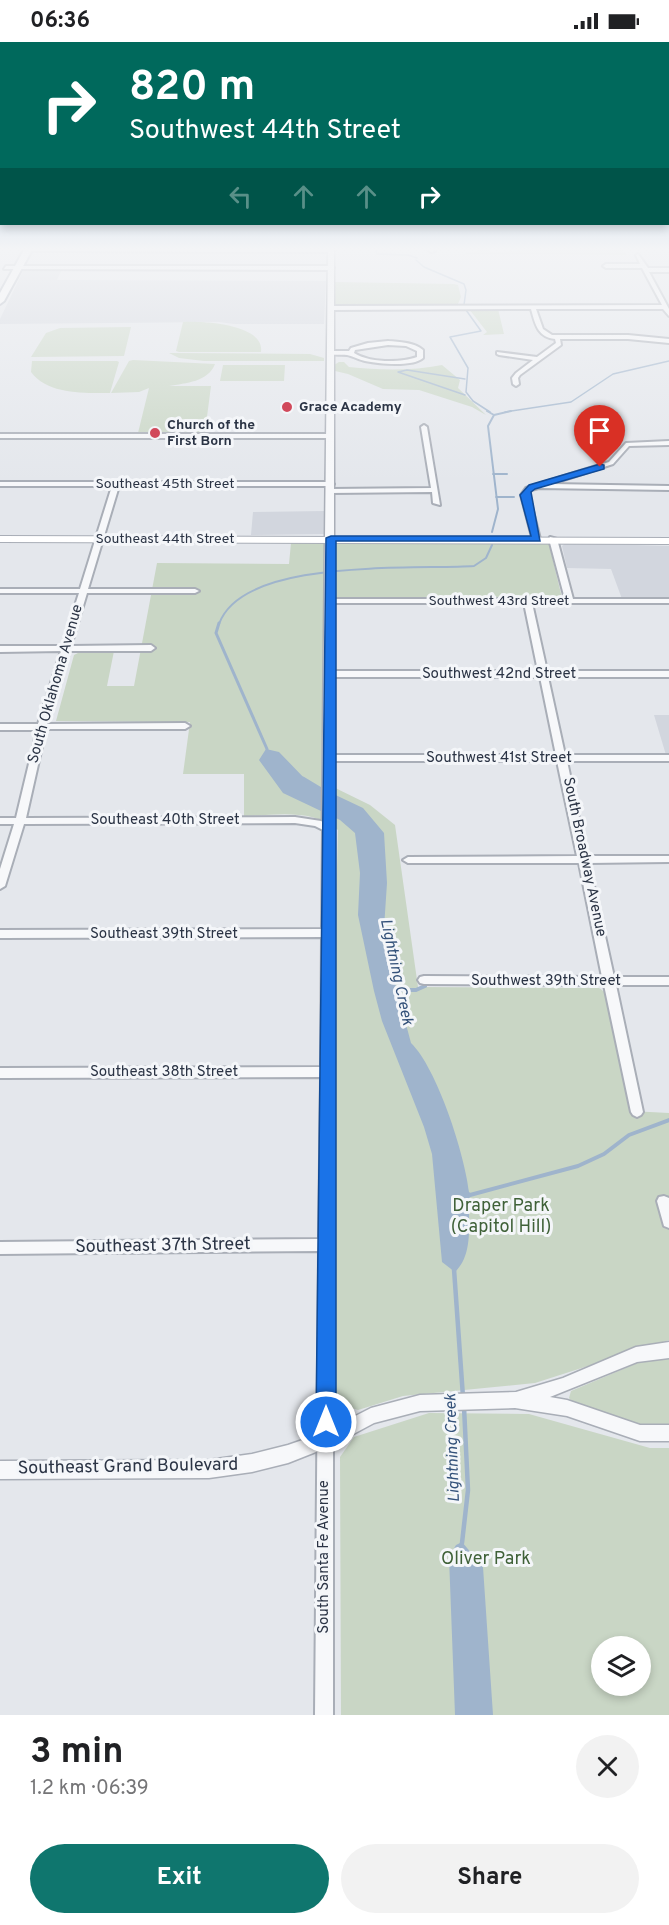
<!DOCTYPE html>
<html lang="en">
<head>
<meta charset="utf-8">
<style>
  body { margin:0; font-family:Overpass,sans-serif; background:#f2f2f2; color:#202124; height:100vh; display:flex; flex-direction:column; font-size:22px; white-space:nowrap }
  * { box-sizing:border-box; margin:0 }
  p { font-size:20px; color:#757577 }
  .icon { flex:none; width:33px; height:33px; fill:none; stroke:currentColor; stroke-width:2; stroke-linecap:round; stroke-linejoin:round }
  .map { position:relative; height:1673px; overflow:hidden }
  .details { display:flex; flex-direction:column; background:#fff; flex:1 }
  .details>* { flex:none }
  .guide { position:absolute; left:0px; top:0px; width:669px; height:183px; box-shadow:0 3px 9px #0003; background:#00695c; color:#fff; overflow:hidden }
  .controls { position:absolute; left:591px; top:1594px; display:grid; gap:12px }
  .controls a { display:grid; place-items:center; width:60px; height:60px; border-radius:50%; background:#fff; box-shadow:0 3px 9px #0003; font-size:30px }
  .pin { position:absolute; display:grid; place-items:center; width:51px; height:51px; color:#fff; margin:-62px -26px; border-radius:50% 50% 50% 0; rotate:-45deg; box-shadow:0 0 6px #0007 }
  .pin .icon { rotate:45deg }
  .me { position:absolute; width:66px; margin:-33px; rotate:0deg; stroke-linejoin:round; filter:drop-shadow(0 0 4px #0008) }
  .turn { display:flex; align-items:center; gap:21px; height:126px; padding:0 30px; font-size:27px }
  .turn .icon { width:78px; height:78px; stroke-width:2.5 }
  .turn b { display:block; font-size:42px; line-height:51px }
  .lanes { display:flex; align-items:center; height:57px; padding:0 30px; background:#0003; justify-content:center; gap:30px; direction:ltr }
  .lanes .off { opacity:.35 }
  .round { display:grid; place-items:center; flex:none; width:63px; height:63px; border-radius:32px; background:#f2f2f2 }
  .head { display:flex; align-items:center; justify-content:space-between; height:102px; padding:0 30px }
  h1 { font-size:36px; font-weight:700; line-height:45px }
  .cta { display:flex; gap:12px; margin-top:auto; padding:12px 30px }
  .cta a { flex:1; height:69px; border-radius:36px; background:#0f766e; color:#fff; font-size:24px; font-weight:700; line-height:69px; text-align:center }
  .cta a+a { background:#f2f2f2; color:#202124 }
  .status { display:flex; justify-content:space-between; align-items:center; height:42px; padding:0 30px; background:#fff; direction:ltr }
  .status svg { height:16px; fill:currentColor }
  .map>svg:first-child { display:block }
</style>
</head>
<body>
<div class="status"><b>06:36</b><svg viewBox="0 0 49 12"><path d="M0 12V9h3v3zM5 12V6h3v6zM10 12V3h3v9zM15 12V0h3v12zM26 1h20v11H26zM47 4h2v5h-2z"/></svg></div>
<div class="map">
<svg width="669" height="1673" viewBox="0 0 669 1673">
  <rect width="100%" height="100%" fill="#e4e7ec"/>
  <path fill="#d2d6de" d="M24 227H62L57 238 326 239 324 282H234L219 280 0 282V277Z
    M325 469V492L251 493 253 470Z
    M566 501 669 504V557H622L611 527 567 526 562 504Z
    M654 673H669V713H666Z"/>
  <path fill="#c9d6c5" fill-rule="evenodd" d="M489 206H499L487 209 494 210 575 206 619 207 627 213 464 212Z
    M335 240 454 242 458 243 461 255 457 264 340 265 335 264Z
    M469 267H498L504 292 483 293 487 290Z
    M183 280C202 279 265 282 261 310H179L176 309Z
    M131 285 124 314 31 315 46 291 60 286Z
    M169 311 310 312 324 316V319H204L179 316Z
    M133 318 215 322C208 340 186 341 169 344H211L205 390 138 391 149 346 139 350 111 351 129 319Z
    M32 319H117L119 320 110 351C85 351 48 353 31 330Z
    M339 320H344L349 325C379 328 412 329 442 323L460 338 458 346 486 373 472 365 419 348 383 347 348 332 335 329 334 323Z
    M223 323H285L284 339H220Z
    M291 501 549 502 562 556H325L321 739 370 763 395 783 418 945 599 946 606 951 630 1069 669 1071V1298L535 1341 403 1354 358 1368 339 1362 334 1353 335 899 338 788C312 766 276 773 244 774V732H183L190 680 56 679 74 613 82 609H114L107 644H134L157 521 289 522Z
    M669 1315V1384L638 1383 573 1361 569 1356 571 1349 640 1320Z
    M429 1371 529 1372 650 1406H669V1673H341L340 1415 354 1395ZM602 1605H640V1644H602Z"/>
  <path fill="#9fb4cc" d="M266 707 279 710 308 740 363 766 384 791 387 841 384 886 391 926 411 1001C437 1026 465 1113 469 1150L473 1153 469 1156C468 1180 474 1212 455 1230L442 1220 432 1112 424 1085 382 979 374 949 358 873 360 831 355 791 340 778 283 751 259 718Z
    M462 1500 483 1525 493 1673H455L449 1515 456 1503Z"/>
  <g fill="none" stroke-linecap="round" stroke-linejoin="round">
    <path stroke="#9fb4cc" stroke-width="1.5" d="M375 206 377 212 408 213 417 216
      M416 218 424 225 464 242 466 248 464 263
      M466 268 481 289 450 295 468 326 466 350 473 359 490 370
      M465 337 407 328 398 330 465 353
      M505 370 571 360 613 332 669 319"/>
    <path stroke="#9fb4cc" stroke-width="2" d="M487 369 494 373
      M493 432H507
      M496 455H514
      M492 490 498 467 488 384 494 373 511 369
      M219 582C243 515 414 528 474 524L486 516 492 503"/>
    <path stroke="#9fb4cc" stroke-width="3" d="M219 581 216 591 267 707
      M303 736 323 748"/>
    <path stroke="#9fb4cc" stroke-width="4" d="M395 948H416L425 944
      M470 1153 578 1124 604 1112 629 1093 669 1078"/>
    <path stroke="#9fb4cc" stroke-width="4.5" d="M454 1227 463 1355
      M462 1501 468 1448 464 1365"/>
    <defs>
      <path id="minor" d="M426 206H431L435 209 431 210Z
        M28 207 331 208 333 209 331 210 26 209Z
        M638 212 648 226H669V230H649L669 267V274L663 267H536L543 287 552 293H628L669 297V301L628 297H560L561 303 520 333 518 336 519 342 516 344 513 342 512 336 516 331 533 318 499 313 497 312V310L537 315 556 301 555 297C537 295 535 281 531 267L331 268 328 266 331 264 662 263 642 226H606L603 224 606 222H640L636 213Z
        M6 224H331L334 226 331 228 4 227Z
        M388 299C400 300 413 300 423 308V316C413 325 379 322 365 319 359 318 353 314 347 313 340 312 334 314 328 311L331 309H349L351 306 368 301ZM388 303 406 304 417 309V315C400 321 370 321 354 311L355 308Z
        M424 383 427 385 440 463 433 461 432 450 330 451 326 449 330 447 431 446 421 385Z
        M0 392H330L333 394 330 396H0Z
        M669 399V403L629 404 613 422 551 442 669 444V448L539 446 531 448 529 453 540 497 533 499 521 453 526 446 609 420 626 401Z
        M0 440H330L334 442 330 444H119L88 547H195L199 549 195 551H87L71 604 151 603 155 606 151 609H69L47 682 185 681 190 684 185 687H46L26 776 295 775 321 779 333 786V1673H315L319 1209 0 1212V1200L319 1197 321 1035 0 1036V1026L321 1025 322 895 0 896V888L322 887 323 788 315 784 295 781 24 782 5 844 0 847V827L14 782H0V776H16L37 688H0V682H38L61 609 0 610V604H62L79 551H0V547H80L112 444H0Z
        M550 495 557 497 573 557H669V561H532L547 629H669V635H548L565 713H669V719H567L587 814H669V820L589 821 614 935H669V943H616L643 1070 641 1073 637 1075 633 1073 631 1070 604 943 424 942 420 941 418 938 420 935 424 934 602 935 579 821H408L403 818 408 815 577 814 557 719H329L324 716 329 713H556L540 635H330L326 632 330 629H538L524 561H329L325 559 329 557H565L549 497Z
        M664 1154 669 1156V1186L664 1184 657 1159 659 1155Z"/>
      <path id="tertiary" d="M328 206H334V786L328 790 322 786Z
        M669 1300V1316L637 1320 550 1355 567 1358 640 1383H669V1399H640L567 1374 515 1366 420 1369 374 1381 331 1404 288 1421 252 1430 209 1436 0 1437V1419L209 1418 252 1412 288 1403 320 1392 371 1366 420 1353 516 1350 563 1336 636 1305Z"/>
      <path id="secondary" d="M0 494 669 496V502L0 500Z"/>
      <path id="primary" d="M25 206H33L4 259 0 262V251Z"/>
    </defs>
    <use href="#minor" stroke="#a9aeb7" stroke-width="4"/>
    <use href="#tertiary" stroke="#a9aeb7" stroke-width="3"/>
    <use href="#secondary" stroke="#a9aeb7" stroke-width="2"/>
    <use href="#primary" stroke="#a3abb8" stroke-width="4"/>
    <use href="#minor" fill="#f7f8fa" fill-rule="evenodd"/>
    <use href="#tertiary" fill="#f7f8fa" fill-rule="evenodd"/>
    <use href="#secondary" fill="#fff" fill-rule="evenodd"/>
    <use href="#primary" fill="#fff" fill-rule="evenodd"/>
  </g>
  <linearGradient id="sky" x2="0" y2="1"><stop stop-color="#8bb4dd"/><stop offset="0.47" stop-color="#f3f4f6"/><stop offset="1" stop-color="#f3f4f6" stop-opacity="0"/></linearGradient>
  <rect width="669" height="440" fill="url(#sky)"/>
  <path fill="#1a73e8" stroke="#114b97" stroke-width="1.5" d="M600 422 604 423V427L535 447 531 450 540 499H336V1380L333 1386 326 1389 319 1386 316 1380 326 496 331 494H531L520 453 529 443Z"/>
  <g fill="#d1495b" stroke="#f4f6f9" stroke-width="2">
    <circle cx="287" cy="365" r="6"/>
    <circle cx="155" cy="391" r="6"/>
  </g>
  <g text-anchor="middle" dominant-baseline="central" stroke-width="6" stroke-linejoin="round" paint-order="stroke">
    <g font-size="14" font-weight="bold" fill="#2b3445" stroke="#f4f6f9" text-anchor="start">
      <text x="299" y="365">Grace Academy</text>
      <text x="167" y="383">Church of the<tspan x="167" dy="16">First Born</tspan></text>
    </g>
    <g font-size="14" fill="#2b3445" stroke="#f4f6f9">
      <text x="165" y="442">Southeast 45th Street</text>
      <text x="165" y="497">Southeast 44th Street</text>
      <text x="499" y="559">Southwest 43rd Street</text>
    </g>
    <g font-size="15" fill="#2b3445" stroke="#f4f6f9">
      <text x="499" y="632">Southwest 42nd Street</text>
      <text transform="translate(56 642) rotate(-74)">South Oklahoma Avenue</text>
      <text x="499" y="716">Southwest 41st Street</text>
      <text x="165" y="778">Southeast 40th Street</text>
      <text transform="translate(584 815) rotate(78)">South Broadway Avenue</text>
      <text x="164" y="892">Southeast 39th Street</text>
      <text x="546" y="939">Southwest 39th Street</text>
      <text x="164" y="1030">Southeast 38th Street</text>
      <text transform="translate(324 1515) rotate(-90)">South Santa Fe Avenue</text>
    </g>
    <g font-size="16" font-style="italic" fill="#34527a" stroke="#f4f6f9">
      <text transform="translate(396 930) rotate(78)">Lightning Creek</text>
      <text transform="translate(453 1406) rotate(-92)">Lightning Creek</text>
    </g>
    <g font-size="18" fill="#3f6138" stroke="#f4f6f9">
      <text x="501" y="1164">Draper Park<tspan x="501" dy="21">(Capitol Hill)</tspan></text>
      <text x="486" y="1517">Oliver Park</text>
    </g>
    <g font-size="18" fill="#2b3445" stroke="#f4f6f9">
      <text transform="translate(163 1204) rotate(-1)">Southeast 37th Street</text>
      <text transform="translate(128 1425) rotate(-1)">Southeast Grand Boulevard</text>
    </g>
  </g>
</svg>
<div class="controls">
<a><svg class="icon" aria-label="layers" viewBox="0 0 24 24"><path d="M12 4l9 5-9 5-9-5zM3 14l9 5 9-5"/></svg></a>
</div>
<div class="pin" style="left:600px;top:425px;background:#d93025"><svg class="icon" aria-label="arrive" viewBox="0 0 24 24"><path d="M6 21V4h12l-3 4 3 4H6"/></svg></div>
<svg class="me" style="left:326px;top:1380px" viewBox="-20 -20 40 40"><circle r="17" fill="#1a73e8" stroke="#fff" stroke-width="3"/><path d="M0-11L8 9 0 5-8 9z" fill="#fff"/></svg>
<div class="guide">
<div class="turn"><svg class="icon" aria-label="right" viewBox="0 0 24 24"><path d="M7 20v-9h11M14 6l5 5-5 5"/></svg><div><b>820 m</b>Southwest 44th Street</div></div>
<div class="lanes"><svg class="icon off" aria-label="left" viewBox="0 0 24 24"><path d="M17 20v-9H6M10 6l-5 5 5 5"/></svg><svg class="icon off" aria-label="ahead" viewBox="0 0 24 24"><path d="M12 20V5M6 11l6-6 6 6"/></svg><svg class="icon off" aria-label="ahead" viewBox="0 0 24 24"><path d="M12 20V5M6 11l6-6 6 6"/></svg><svg class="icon" aria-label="right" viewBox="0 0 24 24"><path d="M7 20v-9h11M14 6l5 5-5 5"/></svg></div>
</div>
</div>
<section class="details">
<div class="head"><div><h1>3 min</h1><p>1.2 km · 06:39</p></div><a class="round"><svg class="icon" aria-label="close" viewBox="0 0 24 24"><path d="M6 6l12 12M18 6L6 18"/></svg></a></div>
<div class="cta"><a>Exit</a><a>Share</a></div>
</section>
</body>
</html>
